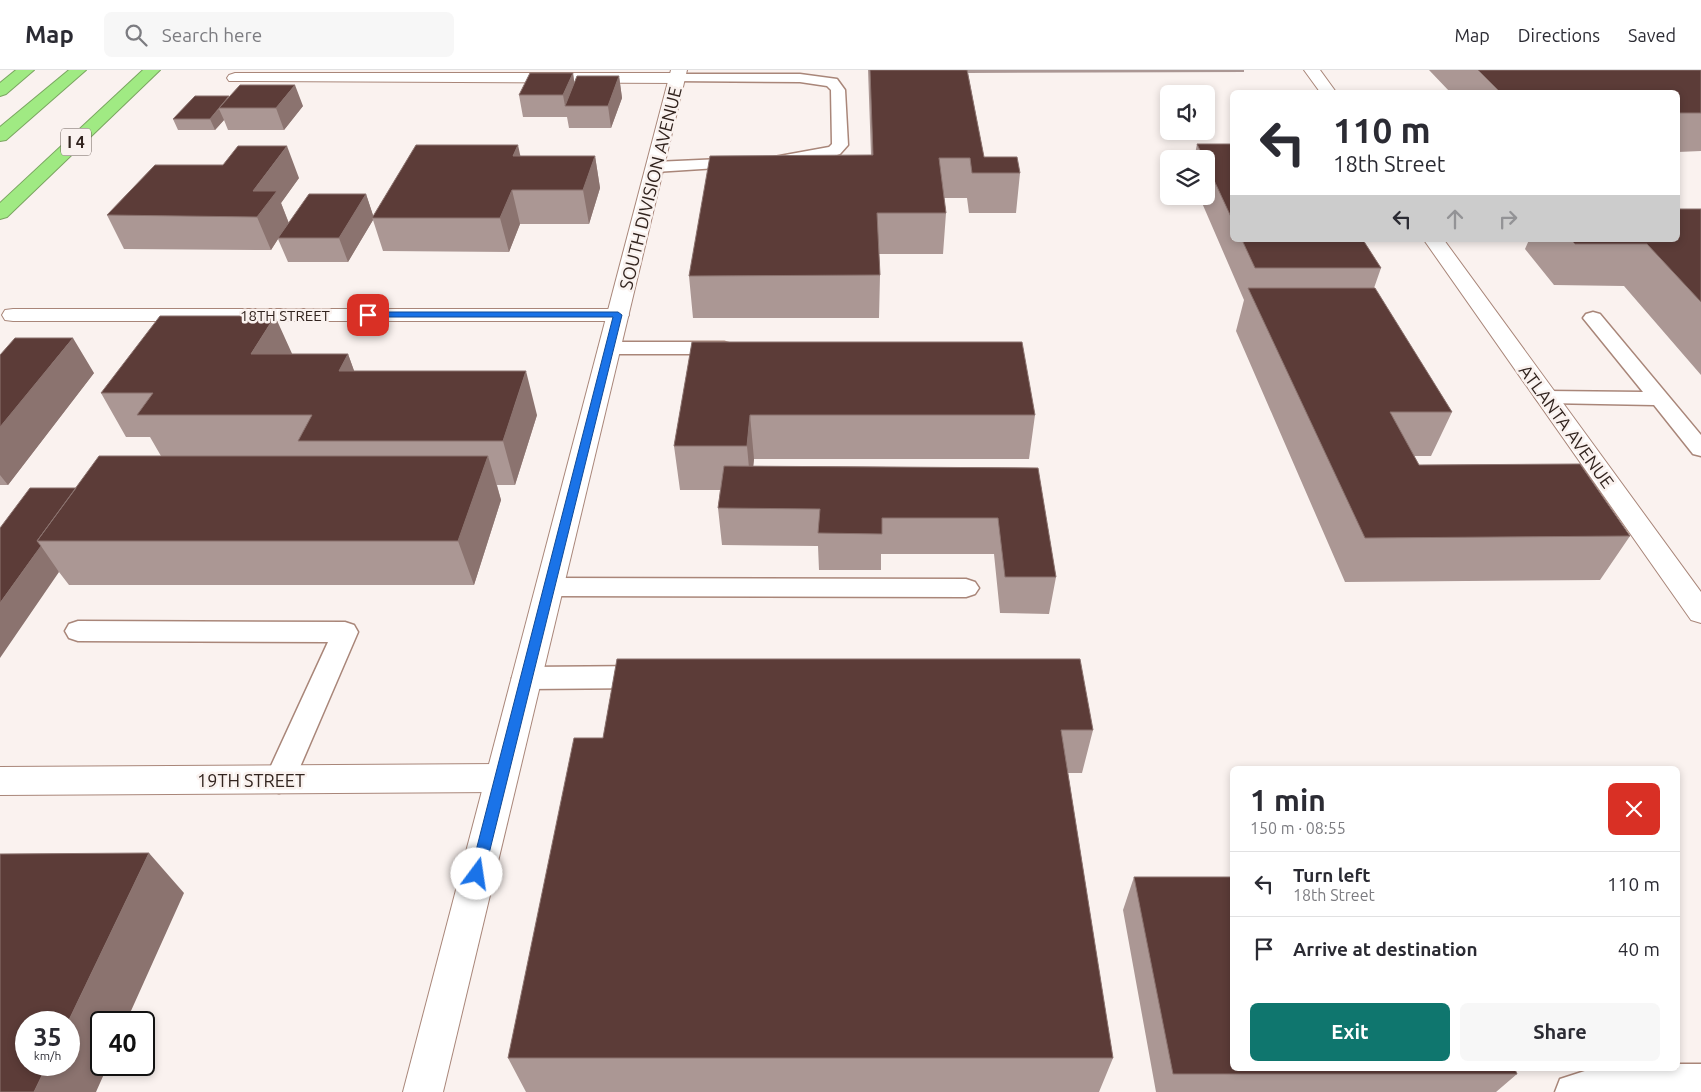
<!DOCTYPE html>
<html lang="en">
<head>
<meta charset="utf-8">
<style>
  body { margin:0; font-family:Ubuntu,sans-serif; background:#f7f7f7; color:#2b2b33; height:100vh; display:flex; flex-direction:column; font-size:19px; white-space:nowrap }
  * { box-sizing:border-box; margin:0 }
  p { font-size:16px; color:#7c7c81 }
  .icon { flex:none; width:28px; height:28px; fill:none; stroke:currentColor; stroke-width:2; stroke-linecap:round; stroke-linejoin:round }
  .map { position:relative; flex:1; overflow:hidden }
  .sheet { position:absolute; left:1230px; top:696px; width:450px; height:305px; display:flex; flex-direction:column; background:#fff; border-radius:8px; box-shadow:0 2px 8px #0003 }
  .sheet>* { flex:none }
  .hud { position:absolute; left:1230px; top:20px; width:450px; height:152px; border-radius:8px; box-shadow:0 2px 8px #0003; background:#fff; color:#2b2b33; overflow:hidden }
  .controls { position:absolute; left:1160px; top:15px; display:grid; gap:10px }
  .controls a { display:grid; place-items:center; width:55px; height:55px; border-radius:8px; background:#fff; box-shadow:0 2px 8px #0003; font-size:25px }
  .speed { position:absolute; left:15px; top:941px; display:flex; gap:10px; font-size:25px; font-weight:700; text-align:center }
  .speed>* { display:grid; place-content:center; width:65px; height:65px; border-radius:50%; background:#fff; box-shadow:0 2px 8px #0003; line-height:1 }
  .speed small { font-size:12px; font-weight:400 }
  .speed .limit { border:2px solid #111; border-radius:8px; background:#fff; color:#111 }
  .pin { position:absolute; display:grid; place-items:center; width:42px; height:42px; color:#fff; margin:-21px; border-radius:10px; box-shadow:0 2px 8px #0006 }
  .me { position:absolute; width:55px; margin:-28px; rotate:14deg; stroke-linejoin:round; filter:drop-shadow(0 0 4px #0008) }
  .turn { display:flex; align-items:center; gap:18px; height:105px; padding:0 20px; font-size:22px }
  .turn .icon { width:65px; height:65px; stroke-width:2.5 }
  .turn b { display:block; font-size:35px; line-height:42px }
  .lanes { display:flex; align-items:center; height:48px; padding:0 20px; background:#0003; justify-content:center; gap:25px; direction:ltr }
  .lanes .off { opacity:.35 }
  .round { display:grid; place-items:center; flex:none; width:52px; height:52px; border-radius:8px; background:#f7f7f7 }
  .headline { display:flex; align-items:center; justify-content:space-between; height:85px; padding:0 20px }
  h1 { font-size:30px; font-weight:700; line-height:38px }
  .primary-button { display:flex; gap:10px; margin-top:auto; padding:10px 20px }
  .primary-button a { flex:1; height:58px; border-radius:8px; background:#0f766e; color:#fff; font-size:20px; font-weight:700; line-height:58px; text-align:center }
  .primary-button a+a { background:#f7f7f7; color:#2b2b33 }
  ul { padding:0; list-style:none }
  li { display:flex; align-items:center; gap:15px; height:65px; padding:0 20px; border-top:1px solid #e1e1e2 }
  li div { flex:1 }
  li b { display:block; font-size:19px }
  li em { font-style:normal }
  header { display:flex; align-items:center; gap:30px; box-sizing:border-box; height:70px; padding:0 25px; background:#fff; border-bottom:1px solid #e1e1e2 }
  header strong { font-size:24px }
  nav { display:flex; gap:28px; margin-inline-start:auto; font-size:18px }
  .search { width:350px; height:45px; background:#f7f7f7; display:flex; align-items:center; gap:12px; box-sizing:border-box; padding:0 18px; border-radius:8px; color:#7c7c81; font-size:19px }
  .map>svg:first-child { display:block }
</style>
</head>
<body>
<header>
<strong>Map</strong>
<div class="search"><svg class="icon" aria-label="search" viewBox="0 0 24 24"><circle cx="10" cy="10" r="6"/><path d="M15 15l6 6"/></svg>Search here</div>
<nav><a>Map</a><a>Directions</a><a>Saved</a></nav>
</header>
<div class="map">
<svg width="1701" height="1022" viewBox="0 0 1701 1022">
  <rect width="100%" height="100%" fill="#faf2ef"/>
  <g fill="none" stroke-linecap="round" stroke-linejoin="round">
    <defs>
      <path id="lane" d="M678 4H800L837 9 845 20 848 75 840 84 834 86 780 95 774 93 772 90 774 87 829 77 832 74 831 20 827 16 800 12 673 11 671 8 673 5Z
        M743 88 749 90 751 93 749 96 655 102 649 100 647 97 649 94 655 92Z
        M1593 242 1600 244 1701 365V386L1693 384 1654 335 1546 333 1539 332 1535 327 1539 322 1546 321 1643 322 1583 248 1586 244Z
        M609 272H724L731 274 734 278 731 282 724 284H609L602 282 599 278 602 274Z
        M550 508 966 509 975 512 979 518 975 524 966 527 550 526 541 523 537 517 541 511Z
        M78 551 345 552 354 555 358 562 294 711 289 720 279 723 269 720 264 711 328 572 78 571 69 568 65 561 69 554Z
        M649 596 659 600 663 607 659 614 649 618 526 619 516 615 512 608 516 601 526 597Z
        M1678 994H1701V1022H1555L1560 1009 1591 999H1678Z"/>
      <path id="street" d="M1304 0H1320L1336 22H1320Z
        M235 3H678L684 5 686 8 684 11 678 13 229 11 227 8 229 5Z
        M1424 170H1444L1701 522V553L1691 550Z
        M13 239H618L626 240 629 245 626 250 618 251H13L5 250 2 245 5 240Z
        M501 694 512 698 517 708 512 718 501 722 0 725V697Z"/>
      <path id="secondary" d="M671 0H687L443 1022H403Z"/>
      <path id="highway" d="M16 0H34L6 24 0 26V13Z
        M69 0H86L6 70 0 71V57Z
        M143 0H160L7 147 0 149V133Z"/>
    </defs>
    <use href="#lane" stroke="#a98679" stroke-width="3"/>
    <use href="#street" stroke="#a98679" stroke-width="2"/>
    <use href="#secondary" stroke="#a98679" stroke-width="2"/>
    <use href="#highway" stroke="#7aa560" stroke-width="2"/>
    <use href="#lane" fill="#fff" fill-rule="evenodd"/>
    <use href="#street" fill="#fff" fill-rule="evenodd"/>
    <use href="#secondary" fill="#fff" fill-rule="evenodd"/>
    <use href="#highway" fill="#a0ea83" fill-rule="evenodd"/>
  </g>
  <path fill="#ab9794" d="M868 0H1244V2L968 3 984 87 1020 103 1016 143H969L967 128H944L946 143 943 184H879L880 205 879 248H693L689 206 871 85Z
    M1429 0H1701V81L1678 82V22H1450Z
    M573 3 574 13 619 6 622 28 611 58H569L567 47H523L519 25Z
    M195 26 303 36 284 60H228L224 50 215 60H178L173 49Z
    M1197 74H1232V170H1363L1381 198 1374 218 1452 342 1431 386H1414L1419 395 1630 466 1600 510 1345 512 1236 261 1244 230 1199 126H1206V89H1194Z
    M521 86H595L600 118 589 154H520L509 182 383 181 373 150 348 192H288L278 169 271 180 124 179 107 145 299 108 281 133 289 153 366 124 373 146Z
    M1701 139V305L1624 216 1554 215 1525 179 1529 170H1678Z
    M692 272 1035 345 1029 389H754L753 396 1038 398 1056 507 1049 544 1000 543 994 484H881V500H819L818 476 722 475 718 438 720 420H680L674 376Z
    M292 284H348L354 301 537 345 515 415H497L501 430 474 515H69L59 502 0 458 76 418 161 386 150 367H126L101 323Z
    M0 285 94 303 8 415H0Z
    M617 589 1093 660 1082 703H1068L1113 988 1099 1022H526L508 988 603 668Z
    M1134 807 1517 1004 1496 1022H1156L1123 840Z"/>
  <path fill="#8b736f" d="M573 3 576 25 565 36 563 25Z
    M619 6 622 28 611 58 608 36Z
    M295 15 303 36 284 60 276 38Z
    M219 39 224 50 215 60 210 49Z
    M518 75 525 107 513 86Z
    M287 76 299 108 281 133 289 154 278 168V169L271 180 257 147 253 121Z
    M595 86 600 118 589 154 583 120Z
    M512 120 520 154 509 182 500 148Z
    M366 124 374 148H372L373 150 348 192 339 168Z
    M275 246 294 288 251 284Z
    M73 268 94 303 8 415 0 405V357Z
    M348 284 364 328 339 301Z
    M526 301 537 345 515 415 503 371Z
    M750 345 754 389 751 420 747 376Z
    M488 386 501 430 474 515 458 471Z
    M41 476 59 502 0 588V533Z
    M149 783 184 823 126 952H101V995H108L96 1022H34L47 995H69V952H68Z"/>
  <path fill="#5c3c38" stroke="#8b736f" d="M870 0H967L984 87H1017L1020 103H972L970 88H939L946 143H877L880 205 689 206 710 86 873 85Z
    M1478 0H1701V43H1678V22H1500Z
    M530 3H573L563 25H519Z
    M577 6H619L608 36H565Z
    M240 15H295L276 38H219Z
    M195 26H229L210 49H173Z
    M1197 74H1232V149L1206 93V89H1204Z
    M416 75H518L513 86H595L583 120H512L500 148H372Z
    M238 76H287L253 121H277L257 147 107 145 155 95H223Z
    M309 124H366L339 168H278Z
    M1678 139H1701V232L1647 174H1575L1571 170H1678Z
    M1242 170H1363L1381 198H1255Z
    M1248 218H1375L1452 342H1390L1419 395 1580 394 1630 466 1365 468Z
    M160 246H275L251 284H348L339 301H526L503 371H298L312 345H137L153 323H101Z
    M15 268H73L0 357V285Z
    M692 272H1022L1035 345H750L747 376H674Z
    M99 386H488L458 471H37Z
    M724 396 1038 398 1056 507H1005L998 448H882V464L818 463 820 439 718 438Z
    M30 418H76L37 471 41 476 0 533V458Z
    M617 589H1080L1093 660H1061L1113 988H508L574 668H603Z
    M149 783 68 952H26V995H47L34 1022H0V784Z
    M1134 807H1232V999H1515L1517 1004H1173Z"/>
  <path fill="#1a73e8" stroke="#114b97" d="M368 242H618L622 245 484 804 482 809 477 811 472 809 470 804 613 247H365V243Z"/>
  <g text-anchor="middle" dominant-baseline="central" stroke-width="5" stroke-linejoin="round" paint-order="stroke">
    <g font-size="15" fill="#32241f" stroke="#faf2ef">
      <text x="285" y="245">18TH STREET</text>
    </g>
    <rect fill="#faf2ef" stroke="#6e625d" stroke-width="1" x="61" y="58.5" width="30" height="27" rx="4"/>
    <g font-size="16" font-weight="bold" fill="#32241f">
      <text x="76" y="72">I 4</text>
    </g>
    <g font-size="18" fill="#32241f" stroke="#faf2ef">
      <text transform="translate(650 118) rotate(-76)">SOUTH DIVISION AVENUE</text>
      <text transform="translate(1567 356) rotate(54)">ATLANTA AVENUE</text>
      <text x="251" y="710">19TH STREET</text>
    </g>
  </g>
</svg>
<div class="controls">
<a><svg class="icon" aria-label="sound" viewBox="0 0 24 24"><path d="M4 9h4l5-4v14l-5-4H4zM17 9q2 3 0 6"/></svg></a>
<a><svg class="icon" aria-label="layers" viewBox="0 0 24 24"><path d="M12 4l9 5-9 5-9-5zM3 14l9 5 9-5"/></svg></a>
</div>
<div class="speed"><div>35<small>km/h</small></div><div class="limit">40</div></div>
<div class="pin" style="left:368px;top:245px;background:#d93025"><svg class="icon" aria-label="arrive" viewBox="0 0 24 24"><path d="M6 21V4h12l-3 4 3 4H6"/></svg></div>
<svg class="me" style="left:477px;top:804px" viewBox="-20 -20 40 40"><circle r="19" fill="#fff"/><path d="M0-13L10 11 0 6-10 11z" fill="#1a73e8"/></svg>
<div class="hud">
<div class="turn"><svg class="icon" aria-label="left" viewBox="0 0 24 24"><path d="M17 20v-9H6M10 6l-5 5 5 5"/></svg><div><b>110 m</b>18th Street</div></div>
<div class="lanes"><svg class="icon" aria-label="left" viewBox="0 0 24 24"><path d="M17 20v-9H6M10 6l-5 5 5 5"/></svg><svg class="icon off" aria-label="ahead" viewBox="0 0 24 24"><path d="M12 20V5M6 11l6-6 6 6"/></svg><svg class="icon off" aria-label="right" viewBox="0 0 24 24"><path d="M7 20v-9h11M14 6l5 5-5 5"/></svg></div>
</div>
<section class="sheet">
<div class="headline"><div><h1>1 min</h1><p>150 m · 08:55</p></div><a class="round" style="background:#d93025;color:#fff"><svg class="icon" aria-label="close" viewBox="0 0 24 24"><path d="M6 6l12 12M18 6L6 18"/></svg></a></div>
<ul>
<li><svg class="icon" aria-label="left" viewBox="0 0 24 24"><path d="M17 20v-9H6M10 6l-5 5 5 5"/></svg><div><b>Turn left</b><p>18th Street</p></div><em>110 m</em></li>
<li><svg class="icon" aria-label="arrive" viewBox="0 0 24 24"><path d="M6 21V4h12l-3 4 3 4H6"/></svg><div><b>Arrive at destination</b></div><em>40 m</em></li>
</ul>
<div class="primary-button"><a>Exit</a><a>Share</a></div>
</section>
</div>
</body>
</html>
